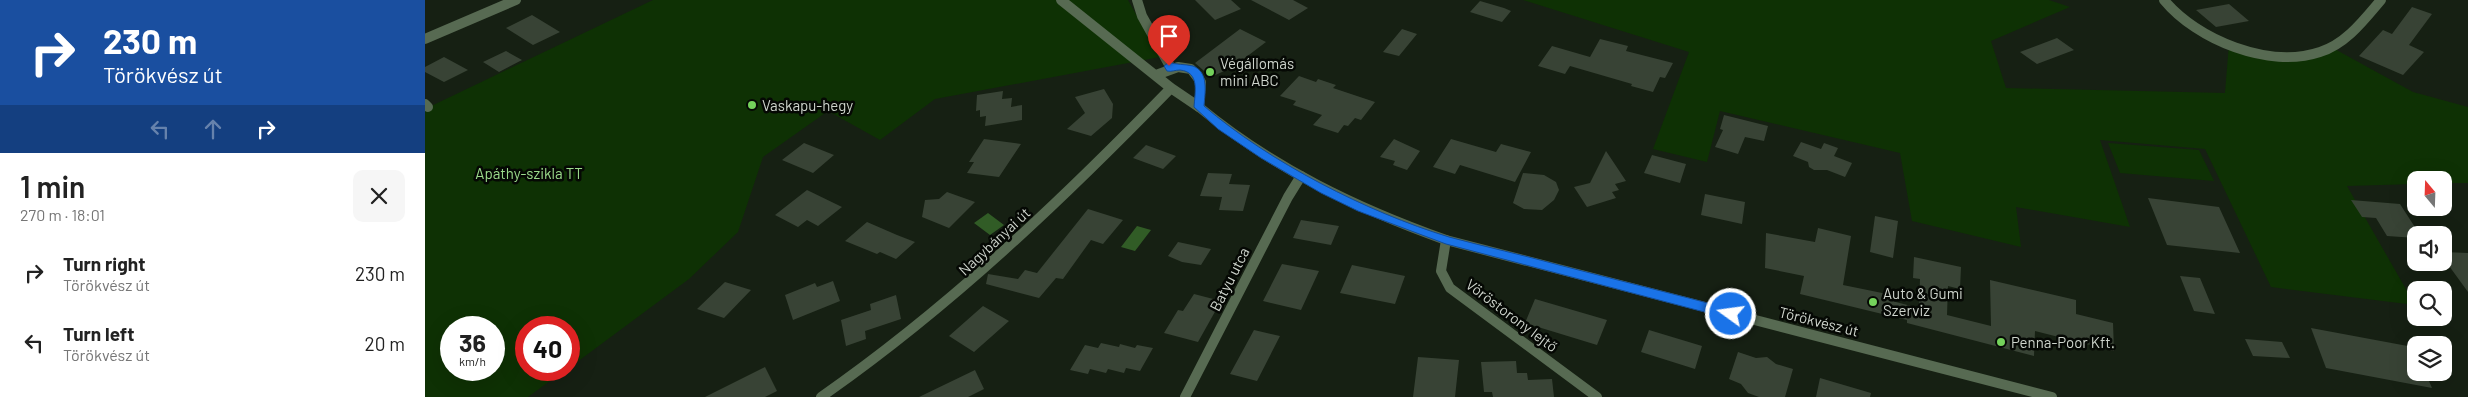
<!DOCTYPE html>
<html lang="en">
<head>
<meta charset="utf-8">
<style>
  body { margin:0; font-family:Barlow,sans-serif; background:#f6f6f6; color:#222; height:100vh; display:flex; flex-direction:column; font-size:19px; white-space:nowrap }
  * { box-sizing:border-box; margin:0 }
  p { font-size:16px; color:#767676 }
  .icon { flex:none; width:28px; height:28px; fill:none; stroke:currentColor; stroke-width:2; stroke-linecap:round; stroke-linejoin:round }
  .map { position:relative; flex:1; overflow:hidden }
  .sheet { display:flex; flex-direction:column; background:#fff; width:425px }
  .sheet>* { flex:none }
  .guide { background:#1a4fa0; color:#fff; overflow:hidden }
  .needle { width:32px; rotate:341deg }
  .fabs { position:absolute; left:1982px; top:171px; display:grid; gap:10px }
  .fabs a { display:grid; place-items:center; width:45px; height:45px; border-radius:10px; background:#fff; box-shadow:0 5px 20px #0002; font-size:25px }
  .speed { position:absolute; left:15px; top:316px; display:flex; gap:10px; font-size:25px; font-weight:700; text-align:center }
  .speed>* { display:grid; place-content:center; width:65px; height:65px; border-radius:50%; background:#fff; box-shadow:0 5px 20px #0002; line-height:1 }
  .speed small { font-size:12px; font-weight:400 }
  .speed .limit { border:8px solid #d22; background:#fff; color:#111 }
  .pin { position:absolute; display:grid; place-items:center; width:42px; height:42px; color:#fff; margin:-51px -21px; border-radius:50% 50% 50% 0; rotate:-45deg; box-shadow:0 0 5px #0007 }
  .pin .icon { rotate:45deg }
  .me { position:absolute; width:55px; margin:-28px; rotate:284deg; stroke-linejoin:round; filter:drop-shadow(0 0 4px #0008) }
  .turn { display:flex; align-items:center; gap:18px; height:105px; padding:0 20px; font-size:22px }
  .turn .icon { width:65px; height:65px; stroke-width:2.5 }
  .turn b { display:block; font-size:35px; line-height:42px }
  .lanes { display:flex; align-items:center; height:48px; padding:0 20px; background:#0003; justify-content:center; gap:25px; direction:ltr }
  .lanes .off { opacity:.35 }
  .round { display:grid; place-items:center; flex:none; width:52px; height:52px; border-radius:10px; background:#f6f6f6 }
  .overview { display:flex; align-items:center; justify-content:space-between; height:85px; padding:0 20px }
  h1 { font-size:30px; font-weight:600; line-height:38px }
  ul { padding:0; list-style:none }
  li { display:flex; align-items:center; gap:15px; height:70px; padding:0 20px }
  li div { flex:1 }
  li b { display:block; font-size:19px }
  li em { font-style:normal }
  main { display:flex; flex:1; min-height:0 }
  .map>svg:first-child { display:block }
</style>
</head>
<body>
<main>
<section class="sheet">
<div class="guide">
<div class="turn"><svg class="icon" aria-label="right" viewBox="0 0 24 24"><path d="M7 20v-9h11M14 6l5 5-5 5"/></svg><div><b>230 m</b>Törökvész út</div></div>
<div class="lanes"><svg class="icon off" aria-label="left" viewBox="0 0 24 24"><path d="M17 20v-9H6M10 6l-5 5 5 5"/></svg><svg class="icon off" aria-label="ahead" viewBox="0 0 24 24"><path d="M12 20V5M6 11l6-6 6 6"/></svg><svg class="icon" aria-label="right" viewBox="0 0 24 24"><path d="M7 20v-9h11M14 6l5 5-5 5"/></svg></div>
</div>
<div class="overview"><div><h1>1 min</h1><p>270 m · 18:01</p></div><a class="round"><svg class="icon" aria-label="close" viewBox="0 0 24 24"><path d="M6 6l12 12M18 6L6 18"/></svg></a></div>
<ul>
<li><svg class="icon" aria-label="right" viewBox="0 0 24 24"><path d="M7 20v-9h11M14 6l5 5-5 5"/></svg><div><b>Turn right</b><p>Törökvész út</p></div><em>230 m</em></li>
<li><svg class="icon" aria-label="left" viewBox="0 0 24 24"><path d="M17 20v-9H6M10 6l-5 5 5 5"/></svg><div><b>Turn left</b><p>Törökvész út</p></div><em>20 m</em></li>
</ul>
</section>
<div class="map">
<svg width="2043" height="397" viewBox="0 0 2043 397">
  <rect width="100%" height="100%" fill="#162013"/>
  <path fill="#0e3104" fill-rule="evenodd" d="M228 0H703L735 57 510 99 455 140 403 111 338 157 313 232 264 279 144 368V328H101V370H140L103 397H0V109ZM26 328H69V370H26Z
    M1098 0H1624L1645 7 1566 41 1581 88 1800 93 1804 44 1852 57 1906 47 1988 92 2043 107V183H2019V180H1991V184L1922 186 1990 305 1846 287 1780 149 1675 140 1705 227 1591 207 1596 247 1487 221 1475 153 1295 111 1282 162 1228 149 1264 52Z
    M1683 143 1774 150 1789 181 1695 173Z"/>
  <path fill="#315c26" d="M563 213 579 225 565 235 549 223Z
    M712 226 726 230 710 251 696 247Z"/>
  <path fill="#384335" d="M770 0H806L816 9 790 20Z
    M826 0H868L883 8 864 20Z
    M1055 1 1079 8 1086 11 1077 22 1045 12Z
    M1804 4 1824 21 1791 27 1771 10Z
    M1987 7 2007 14 1984 45 1999 52 1978 75 1934 56 1958 30 1967 34Z
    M107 15 135 32 108 45 81 28Z
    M815 29 841 42 808 67 786 77 770 63Z
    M977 29 992 34 974 56 958 52Z
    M1632 38 1649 50 1612 64 1595 52Z
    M1175 39 1203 46 1201 51 1248 63 1240 78 1235 77 1228 92 1206 86 1207 84 1145 66 1140 74 1113 66 1127 46 1165 57Z
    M81 51 97 60 74 72 58 62Z
    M19 57 43 70 19 82 0 72V67Z
    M874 76 891 82 893 79 911 85 908 88 950 102 936 120 930 118 923 126 919 125 913 133 888 125 897 115 868 105 871 101 855 96Z
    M679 89 688 104 687 118 666 136 642 129 660 113 650 97Z
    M578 91 577 99 587 98 586 107 597 105V120L560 126 561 116 555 117V110L551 111 552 95Z
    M1299 115 1343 126 1339 141 1320 137 1313 154 1290 147 1298 130 1295 129Z
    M559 139 596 144 574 177 542 173 549 162H544Z
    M969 139 995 151 982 170 968 165 970 161 955 157Z
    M1026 139 1071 152 1076 144 1106 152 1090 182 1035 165 1030 174 1008 167Z
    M1376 142 1396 149 1399 143 1413 148 1409 156 1427 163 1420 177 1402 170H1389L1384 167 1383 162 1368 156Z
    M379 143 409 155 388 173 357 160Z
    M721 145 751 156 738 169 708 158Z
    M1181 151 1201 181 1190 184 1194 190 1187 192 1191 198 1162 207 1149 187 1165 183Z
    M1227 155 1261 164 1255 183 1219 173Z
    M783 173 807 174 804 184 825 185 818 211 794 210 797 197 775 196Z
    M1098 173 1119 175 1131 182 1134 190 1129 200 1117 210 1099 209 1088 203Z
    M382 190 417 207 393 226 382 220 373 227 350 215Z
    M522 192 550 202 524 228 497 217 500 200 514 199Z
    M1280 194 1320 202 1317 224 1276 215Z
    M1723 198 1794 207 1815 253 1742 245Z
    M1926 200 1975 204 1995 235H1991V238L1962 236 1951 218 1937 217Z
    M663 209 698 220 678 244 666 240 638 279 631 278 614 298 561 284 563 274 593 279 600 270 612 273Z
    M1450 216 1473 221 1468 258 1445 252Z
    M876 220 914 226 906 245 868 238Z
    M442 222 472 235 490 242 471 259 455 252 452 254 420 241Z
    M1393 228 1426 236 1418 285 1467 295V301L1494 308 1495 279 1488 278 1489 257 1536 267 1535 289 1523 286 1522 315 1566 326 1565 280 1651 300V314L1688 323 1689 351 1610 331 1609 356 1482 323V320L1375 294 1379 276 1340 268 1341 233 1390 242Z
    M753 242 786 249 776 265 757 262 743 256Z
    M2019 252 2043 253V292L2019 259Z
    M857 264 894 271 876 310 838 301Z
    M927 265 980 276 970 304 915 293Z
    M1755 276 1775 278 1790 314 1769 311Z
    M408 281 415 301 368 320 360 295 390 283 392 287Z
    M300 282 326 290 299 318 272 309Z
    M769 294 796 301 773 342 739 333 753 310 758 311Z
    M471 295 476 319 440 331 441 339 421 346 416 320 446 310 445 304Z
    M1110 299 1182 320 1172 345 1100 323Z
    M558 306 584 321 549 352 524 336Z
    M1886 328 1988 347 1991 355V372H2000L2007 388 1901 368Z
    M829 330 855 336 832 381 805 374Z
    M1224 330 1277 346 1270 369 1216 352Z
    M1820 339 1857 342 1865 358 1828 356Z
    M676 343 694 347 695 344 710 348 712 345 728 348 715 371 701 368 699 373 683 369 681 373 665 369 663 374 645 370 660 345 673 348Z
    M1313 352 1331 358 1342 357 1351 364 1368 369 1360 397H1334L1323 393 1316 384 1304 379Z
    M993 357 1034 360 1030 397H988Z
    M1091 361 1092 373H1102L1103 380 1127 379 1129 397H1068L1067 392H1059L1056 362Z
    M340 367 352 391 340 397H280Z
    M550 370 559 389 543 397H494Z
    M1395 378 1446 393 1445 397H1391Z"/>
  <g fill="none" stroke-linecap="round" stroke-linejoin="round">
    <path stroke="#576a52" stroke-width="10" d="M712 0 717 16 746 68"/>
    <path stroke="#576a52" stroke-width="10" d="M636 0 746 88 774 107 776 82 766 69 753 67 731 75
      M1739 0C1772 40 1844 69 1895 52 1921 44 1939 20 1956 0
      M0 39 91 0
      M0 104 3 107
      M1021 240 1016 271 1025 288 1172 397
      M396 397C525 307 637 200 746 88
      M760 397 863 197 876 176"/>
    <path stroke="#576a52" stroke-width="10" d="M774 107C848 168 931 208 1021 240L1627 397"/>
  </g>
  <path fill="#1a73e8" stroke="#114b97" d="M744 62C751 65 760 64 768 66 784 72 780 92 779 106 844 162 942 212 1024 237 1061 247 1098 255 1134 265 1192 280 1249 294 1306 309L1313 314 1306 319 1021 244 933 211 896 193 836 158 793 129 769 107C770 92 775 72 755 70 750 70 747 72 742 71L739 66Z"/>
  <g fill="#74d25b" stroke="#050804" stroke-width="2">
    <circle cx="785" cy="72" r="5"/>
    <circle cx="327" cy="105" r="5"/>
    <circle cx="1448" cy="302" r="5"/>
    <circle cx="1576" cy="342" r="5"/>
  </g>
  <g text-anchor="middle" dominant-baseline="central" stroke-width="5" stroke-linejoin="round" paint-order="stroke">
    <g font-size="15" fill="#ced4cc" stroke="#050804" text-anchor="start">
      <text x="795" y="63">Végállomás<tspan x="795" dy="17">mini ABC</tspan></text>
      <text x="337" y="105">Vaskapu-hegy</text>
      <text x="1458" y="293">Auto &amp; Gumi<tspan x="1458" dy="17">Szerviz</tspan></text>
      <text x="1586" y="342">Penna-Poor Kft.</text>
    </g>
    <g font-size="15" fill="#9cdc8c" stroke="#050804">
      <text x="104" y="173">Apáthy-szikla TT</text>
    </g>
    <g font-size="15" fill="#ced4cc" stroke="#050804">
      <text transform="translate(569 241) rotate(-43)">Nagybányai út</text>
      <text transform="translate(804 279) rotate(-63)">Batyu utca</text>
      <text transform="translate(1087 315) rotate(37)">Vöröstorony lejtő</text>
      <text transform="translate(1394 321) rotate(14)">Törökvész út</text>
    </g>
  </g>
</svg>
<div class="fabs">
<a><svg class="needle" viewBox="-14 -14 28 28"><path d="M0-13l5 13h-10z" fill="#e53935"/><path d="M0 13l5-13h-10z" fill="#767676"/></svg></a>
<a><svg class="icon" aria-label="sound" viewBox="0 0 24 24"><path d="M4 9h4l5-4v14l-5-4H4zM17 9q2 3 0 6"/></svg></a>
<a><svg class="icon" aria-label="search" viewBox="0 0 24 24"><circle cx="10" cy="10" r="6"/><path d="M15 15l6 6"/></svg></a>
<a><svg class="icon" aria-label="layers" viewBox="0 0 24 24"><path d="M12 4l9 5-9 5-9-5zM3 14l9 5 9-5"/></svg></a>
</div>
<div class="speed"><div>36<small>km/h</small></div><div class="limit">40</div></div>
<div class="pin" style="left:744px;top:66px;background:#d93025"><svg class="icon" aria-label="arrive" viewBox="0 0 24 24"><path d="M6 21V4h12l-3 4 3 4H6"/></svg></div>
<svg class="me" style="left:1306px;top:314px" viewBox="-20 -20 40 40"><circle r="17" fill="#1a73e8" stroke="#fff" stroke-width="3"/><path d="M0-11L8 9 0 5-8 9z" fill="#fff"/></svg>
</div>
</main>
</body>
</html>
